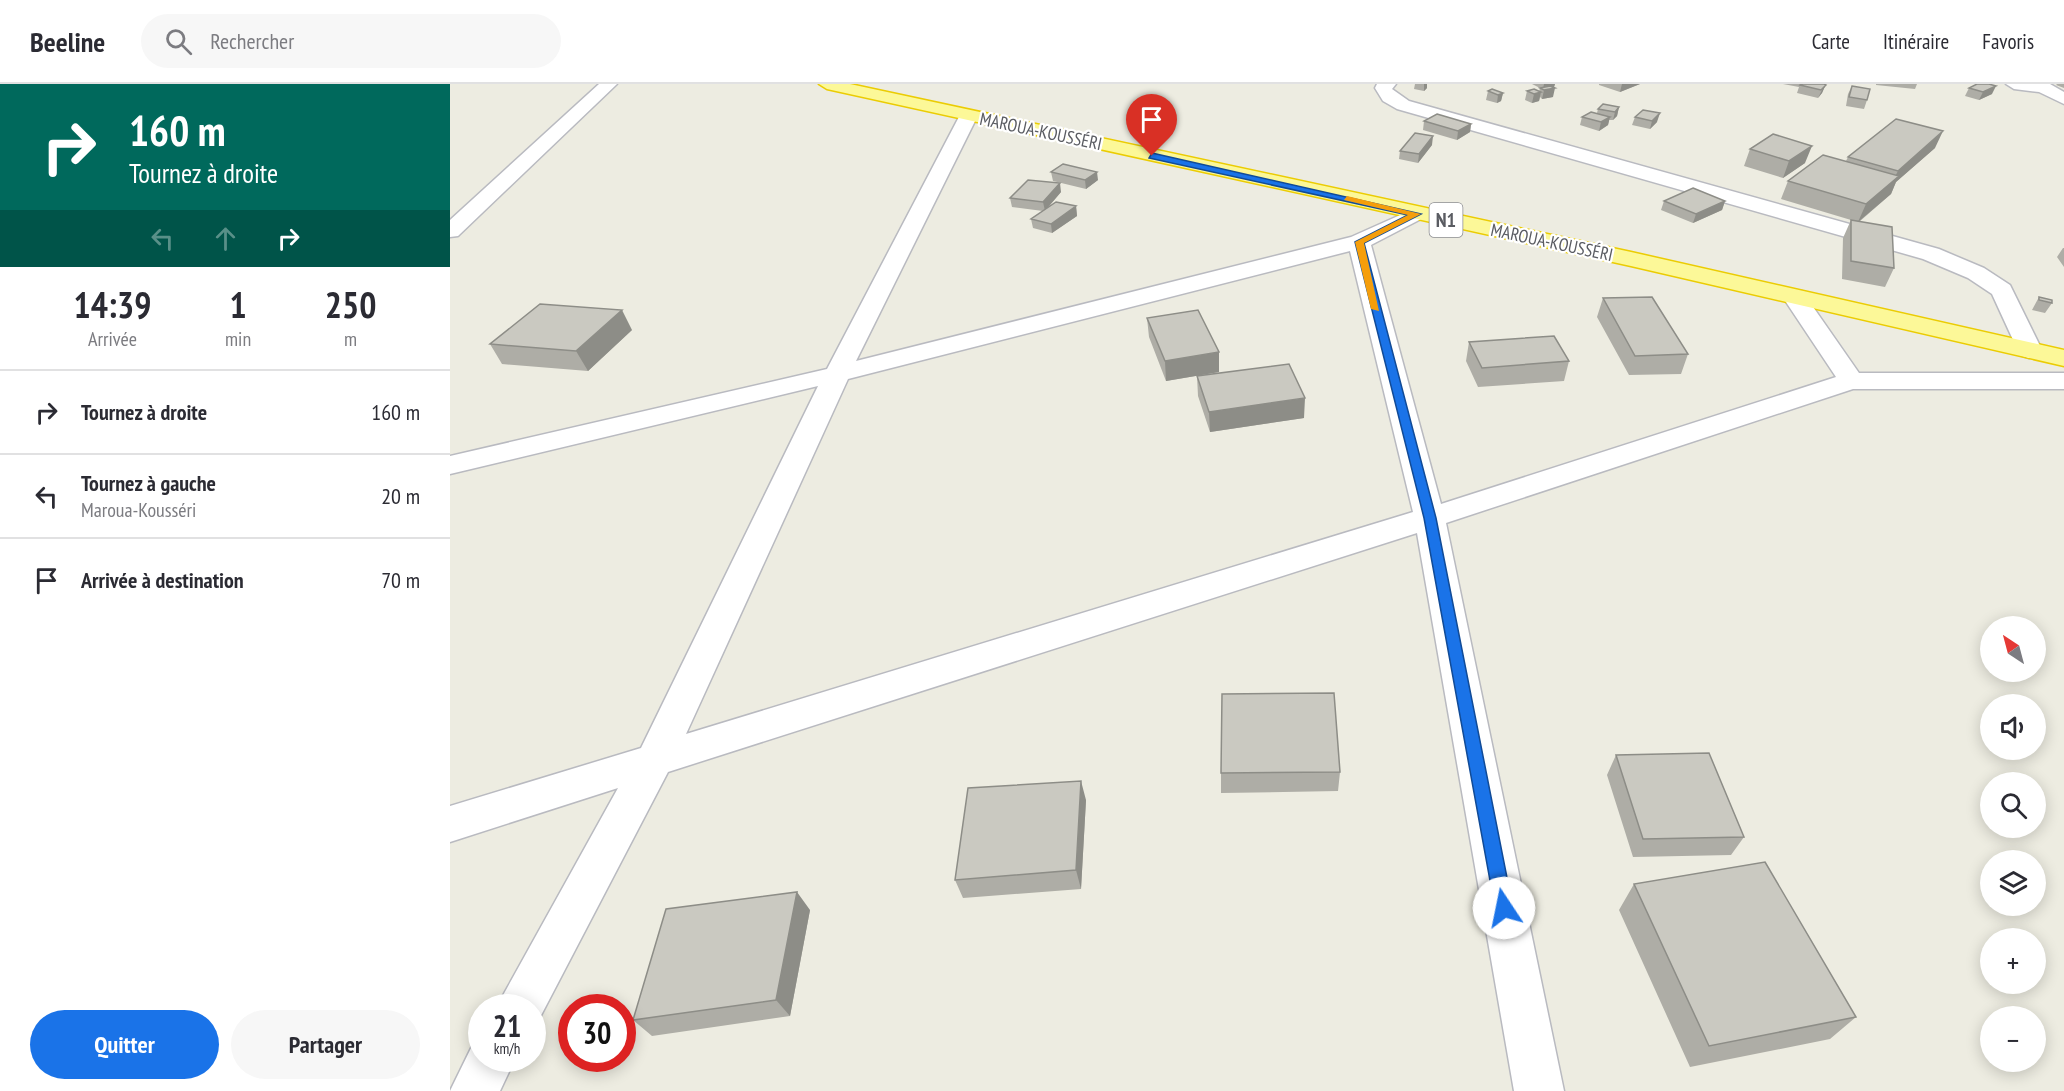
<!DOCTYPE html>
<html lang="fr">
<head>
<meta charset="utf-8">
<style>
  body { margin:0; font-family:"PT Sans Narrow",sans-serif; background:#f7f7f7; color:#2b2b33; height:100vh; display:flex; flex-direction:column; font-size:22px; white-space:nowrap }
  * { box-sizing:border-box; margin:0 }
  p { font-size:20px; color:#7c7c81 }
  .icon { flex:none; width:33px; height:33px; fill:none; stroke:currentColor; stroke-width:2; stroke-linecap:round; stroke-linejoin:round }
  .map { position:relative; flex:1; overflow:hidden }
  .side { display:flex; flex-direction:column; background:#fff; width:450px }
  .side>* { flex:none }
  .top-card { background:#00695c; color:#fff; overflow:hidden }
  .needle { width:39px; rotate:324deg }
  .tools { position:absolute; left:1530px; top:532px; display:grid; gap:12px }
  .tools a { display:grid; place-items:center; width:66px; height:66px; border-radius:50%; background:#fff; box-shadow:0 3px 15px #0003; font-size:30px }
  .speed { position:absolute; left:18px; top:910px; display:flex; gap:12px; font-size:30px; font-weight:700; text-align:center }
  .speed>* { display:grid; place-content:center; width:78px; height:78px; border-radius:50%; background:#fff; box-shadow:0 3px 15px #0003; line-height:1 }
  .speed small { font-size:15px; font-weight:400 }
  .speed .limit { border:9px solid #d22; background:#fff; color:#111 }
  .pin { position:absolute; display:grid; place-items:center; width:51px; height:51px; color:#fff; margin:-62px -26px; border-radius:50% 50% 50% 0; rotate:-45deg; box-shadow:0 0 6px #0007 }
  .pin .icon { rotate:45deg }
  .me { position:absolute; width:66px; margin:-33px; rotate:349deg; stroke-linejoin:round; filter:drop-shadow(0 0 4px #0008) }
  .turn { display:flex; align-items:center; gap:21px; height:126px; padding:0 30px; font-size:27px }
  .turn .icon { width:78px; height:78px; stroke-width:2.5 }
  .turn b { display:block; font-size:42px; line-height:51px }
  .lanes { display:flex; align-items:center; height:57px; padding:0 30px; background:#0003; justify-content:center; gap:30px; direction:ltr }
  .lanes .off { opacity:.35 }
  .eta { display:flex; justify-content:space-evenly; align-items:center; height:102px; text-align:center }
  .eta b { font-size:36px; font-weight:600; line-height:42px }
  .cta { display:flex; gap:12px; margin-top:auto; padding:12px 30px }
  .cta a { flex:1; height:69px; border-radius:36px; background:#1a73e8; color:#fff; font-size:24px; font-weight:600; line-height:69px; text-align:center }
  .cta a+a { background:#f7f7f7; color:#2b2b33 }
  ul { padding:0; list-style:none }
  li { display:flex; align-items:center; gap:18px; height:84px; padding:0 30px; border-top:2px solid #e1e1e2 }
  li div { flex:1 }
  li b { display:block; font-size:22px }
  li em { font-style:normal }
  header { display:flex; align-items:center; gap:36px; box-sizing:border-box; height:84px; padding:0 30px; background:#fff; border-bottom:2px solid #e1e1e2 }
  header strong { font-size:28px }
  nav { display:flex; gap:33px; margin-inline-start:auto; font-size:21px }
  .search { width:420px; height:54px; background:#f7f7f7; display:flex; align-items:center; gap:15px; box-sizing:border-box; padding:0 21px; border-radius:33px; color:#7c7c81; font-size:22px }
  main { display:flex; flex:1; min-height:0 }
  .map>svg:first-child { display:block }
</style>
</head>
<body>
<header>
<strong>Beeline</strong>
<div class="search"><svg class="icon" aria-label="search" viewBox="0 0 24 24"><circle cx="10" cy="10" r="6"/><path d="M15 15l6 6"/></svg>Rechercher</div>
<nav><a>Carte</a><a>Itinéraire</a><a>Favoris</a></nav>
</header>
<main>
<section class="side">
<div class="top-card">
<div class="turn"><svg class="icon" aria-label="right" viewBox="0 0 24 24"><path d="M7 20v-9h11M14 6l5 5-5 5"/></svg><div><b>160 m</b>Tournez à droite</div></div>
<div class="lanes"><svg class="icon off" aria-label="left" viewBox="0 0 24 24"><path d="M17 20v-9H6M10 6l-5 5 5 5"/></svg><svg class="icon off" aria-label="ahead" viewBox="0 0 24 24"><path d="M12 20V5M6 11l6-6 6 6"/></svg><svg class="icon" aria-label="right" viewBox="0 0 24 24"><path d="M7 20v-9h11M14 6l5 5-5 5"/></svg></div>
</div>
<div class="eta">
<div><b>14:39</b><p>Arrivée</p></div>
<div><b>1</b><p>min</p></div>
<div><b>250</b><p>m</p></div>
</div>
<ul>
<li><svg class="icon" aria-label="right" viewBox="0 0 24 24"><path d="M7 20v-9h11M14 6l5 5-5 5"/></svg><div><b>Tournez à droite</b></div><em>160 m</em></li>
<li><svg class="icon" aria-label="left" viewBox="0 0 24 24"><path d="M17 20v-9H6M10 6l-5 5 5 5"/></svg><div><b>Tournez à gauche</b><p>Maroua-Kousséri</p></div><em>20 m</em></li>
<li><svg class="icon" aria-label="arrive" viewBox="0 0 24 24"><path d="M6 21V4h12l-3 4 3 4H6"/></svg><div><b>Arrivée à destination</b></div><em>70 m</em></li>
</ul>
<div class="cta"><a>Quitter</a><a>Partager</a></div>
</section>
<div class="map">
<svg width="1614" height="1007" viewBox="0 0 1614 1007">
  <rect width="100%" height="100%" fill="#edece1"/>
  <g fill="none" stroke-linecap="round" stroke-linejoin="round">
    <defs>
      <path id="minor" d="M149 0H167L8 152 0 153V136Z
        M927 0H946L942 5 959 17 1489 165 1534 184 1560 201 1592 266 1588 271 1579 274 1570 271 1542 210 1518 194 1473 175 947 25 933 17 925 4Z
        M1556 0H1600L1614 8V20L1589 8 1564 5Z
        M519 26 528 31 406 277 901 153 966 124 973 126 976 130 973 134 921 161 991 420 1386 293 1332 212 1336 207H1352L1409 289H1614V305H1403L996 439 1114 1007H1064L967 449 218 688 86 941 82 942V924H46L168 704 0 758V722L191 664 368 302 0 390V372L377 285 510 31ZM900 167 963 428 236 650 398 295Z
        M32 955V975H65L50 1007H0L24 958Z"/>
      <path id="trunk" d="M369 0H400L1181 168 1614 266V282L1181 182 377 5Z"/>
    </defs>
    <use href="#minor" stroke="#b9bac0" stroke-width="3"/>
    <use href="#trunk" stroke="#ebcc03" stroke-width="3"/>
    <use href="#minor" fill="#fff" fill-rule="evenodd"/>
    <use href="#trunk" fill="#fcf898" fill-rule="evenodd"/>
  </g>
  <path fill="#aeada6" d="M965 0H977V4L974 7 964 5Z
    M1082 0H1105L1104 3H1102L1103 13 1092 15 1090 13 1089 17 1082 19 1075 16 1077 7 1089 8 1090 4Z
    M1149 0H1190L1170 8 1149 1Z
    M1333 0H1376L1372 9 1368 14 1347 9 1349 3Z
    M1426 0H1467L1465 5 1426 1Z
    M1607 0H1614V4L1606 1Z
    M1402 2 1417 16 1414 25 1396 22 1398 10Z
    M1519 4 1542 10 1529 16 1515 12Z
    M1038 7 1053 9 1051 17 1047 19 1036 16Z
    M1169 23 1167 32 1163 36H1159L1158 41 1149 47 1130 41 1132 33 1147 29 1148 25Z
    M1185 33 1207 38 1200 45 1182 41Z
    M974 37 1021 40 1020 48 1007 56 973 46Z
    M982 61 968 79 949 75 950 67Z
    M1485 64 1446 98 1441 110 1409 138 1444 184 1435 203 1392 195 1393 154 1401 136 1331 115 1338 97 1396 77 1398 73Z
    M1300 65 1355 79 1333 94 1294 82Z
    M601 88 648 96 636 105 603 97Z
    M611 108 598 123 626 122 627 132 602 149 583 144 581 135 593 127 562 123 560 114Z
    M1214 117H1275L1272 126 1243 139 1211 126Z
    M1613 164H1614V183L1607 173Z
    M1589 213 1602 219 1595 229 1582 226Z
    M1153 214 1238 270 1231 290 1179 291 1147 233Z
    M697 234 769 288 716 297 699 253Z
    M182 246 138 287 52 280 40 260Z
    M1019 258 1119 277 1114 297 1028 303 1016 277Z
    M747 292 854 334 760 348 748 312Z
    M1166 671 1294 753 1281 771 1183 773 1157 691Z
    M890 688 888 707 771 709V689Z
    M636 716 631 805 513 814 505 796Z
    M1184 800 1406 933 1380 955 1240 983 1169 826Z
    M360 826 340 932 202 952 183 936Z"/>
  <path fill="#8d8d87" d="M974 0H977V4L974 7Z
    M1094 0H1105L1104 3 1093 5Z
    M1172 0H1190L1170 8Z
    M1375 0H1376L1372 9 1368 14Z
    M1546 2 1542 10 1529 16 1533 8Z
    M1105 4 1103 13 1092 15 1094 6Z
    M1091 8 1089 17 1082 19 1084 10Z
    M1053 9 1051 17 1047 19 1048 11Z
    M1169 23 1167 32 1163 36 1165 28Z
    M1210 29 1207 38 1200 45 1202 37Z
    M1160 33 1158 41 1149 47 1151 38Z
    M1021 40 1020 48 1007 56 1008 47Z
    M1493 47 1485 64 1446 98 1441 110 1408 138 1416 120 1442 98 1448 87Z
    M983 52 982 61 968 79 969 70Z
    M1362 62 1355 79 1333 94 1339 77Z
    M647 88 648 96 636 105 635 96Z
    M610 99 611 108 595 127 593 118Z
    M1275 117 1272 126 1243 139 1246 130Z
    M626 122 627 132 602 149 601 140Z
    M172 226 182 246 138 287 126 267Z
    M769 268V288L716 297 715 277Z
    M855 314 854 334 760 348 759 328Z
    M631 697 636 716 631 805 626 786Z
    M347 808 360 826 340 932 326 916Z"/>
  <path fill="#cac9c1" stroke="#8d8d87" stroke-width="1.5" d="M1351 0H1374L1376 1 1371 6 1350 1Z
    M1527 0H1539L1546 2 1533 8 1519 4Z
    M1100 2 1105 4 1094 6 1090 4Z
    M1402 2 1420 5 1417 16 1399 13Z
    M1042 5 1053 9 1048 11 1038 7Z
    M1084 5 1091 8 1084 10 1077 7Z
    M1153 20 1169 23 1165 28 1148 25Z
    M1193 26 1210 29 1202 37 1185 33Z
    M1141 28 1160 33 1151 38 1132 33Z
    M987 30 1021 40 1008 47 974 37Z
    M1446 35 1493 47 1448 87 1398 73Z
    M965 49 983 52 969 70 950 67Z
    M1323 50 1362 62 1339 77 1300 65Z
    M1373 71 1449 92 1416 120 1338 97Z
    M613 80 647 88 635 96 601 88Z
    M578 96 610 99 593 118 560 114Z
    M1243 104 1275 117 1246 130 1214 117Z
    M606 118 626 122 601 140 581 135Z
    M1401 136 1442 143 1444 184 1401 177Z
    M1202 213 1238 270 1185 272 1153 214Z
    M1589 213 1602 216V219L1589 216Z
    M90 220 172 226 126 267 40 260Z
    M748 226 769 268 715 277 697 234Z
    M1104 252 1119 277 1032 284 1019 258Z
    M839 280 855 314 759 328 747 292Z
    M884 609 890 688 771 689 772 610Z
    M1259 669 1294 753 1193 755 1166 671Z
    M631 697 626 786 505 796 518 704Z
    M1315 778 1406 933 1259 962 1184 800Z
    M347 808 326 916 183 936 216 825Z"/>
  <path fill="#1a73e8" stroke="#114b97" stroke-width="1.5" d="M702 69 971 130 914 159 986 434 1063 824 1061 830 1054 832 1048 830 1045 824 974 434 905 158 958 131 699 74Z"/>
  <path fill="#f59e0b" d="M897 112 971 130 914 159 929 227 921 225 905 158 958 131 894 116Z"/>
  <g text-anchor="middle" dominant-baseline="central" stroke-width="4.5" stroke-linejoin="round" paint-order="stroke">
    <g font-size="18" fill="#5a5c62" stroke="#fff">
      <text transform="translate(591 47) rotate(12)">MAROUA-KOUSSÉRI</text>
      <text transform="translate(1102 158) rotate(12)">MAROUA-KOUSSÉRI</text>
    </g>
    <rect fill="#fff" stroke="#8c8d91" stroke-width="1.5" x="979.5" y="119" width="33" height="34" rx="4.5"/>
    <g font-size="20" font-weight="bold" fill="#5a5c62">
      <text x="996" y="136">N1</text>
    </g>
  </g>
</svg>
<div class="tools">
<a><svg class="needle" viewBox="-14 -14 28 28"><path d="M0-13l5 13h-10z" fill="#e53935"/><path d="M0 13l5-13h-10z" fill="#7c7c81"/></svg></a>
<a><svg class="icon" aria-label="sound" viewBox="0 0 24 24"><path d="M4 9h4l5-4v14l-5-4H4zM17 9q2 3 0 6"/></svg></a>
<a><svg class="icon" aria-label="search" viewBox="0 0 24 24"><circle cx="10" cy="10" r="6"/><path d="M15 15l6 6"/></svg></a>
<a><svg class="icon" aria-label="layers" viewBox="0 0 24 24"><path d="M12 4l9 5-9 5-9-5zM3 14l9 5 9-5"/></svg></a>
<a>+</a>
<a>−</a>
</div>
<div class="speed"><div>21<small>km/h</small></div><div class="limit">30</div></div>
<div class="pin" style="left:702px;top:72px;background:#d93025"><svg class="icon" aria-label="arrive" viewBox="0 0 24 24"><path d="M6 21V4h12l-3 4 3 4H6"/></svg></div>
<svg class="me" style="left:1054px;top:824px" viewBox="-20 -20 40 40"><circle r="19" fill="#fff"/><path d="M0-13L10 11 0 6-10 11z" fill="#1a73e8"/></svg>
</div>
</main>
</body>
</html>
